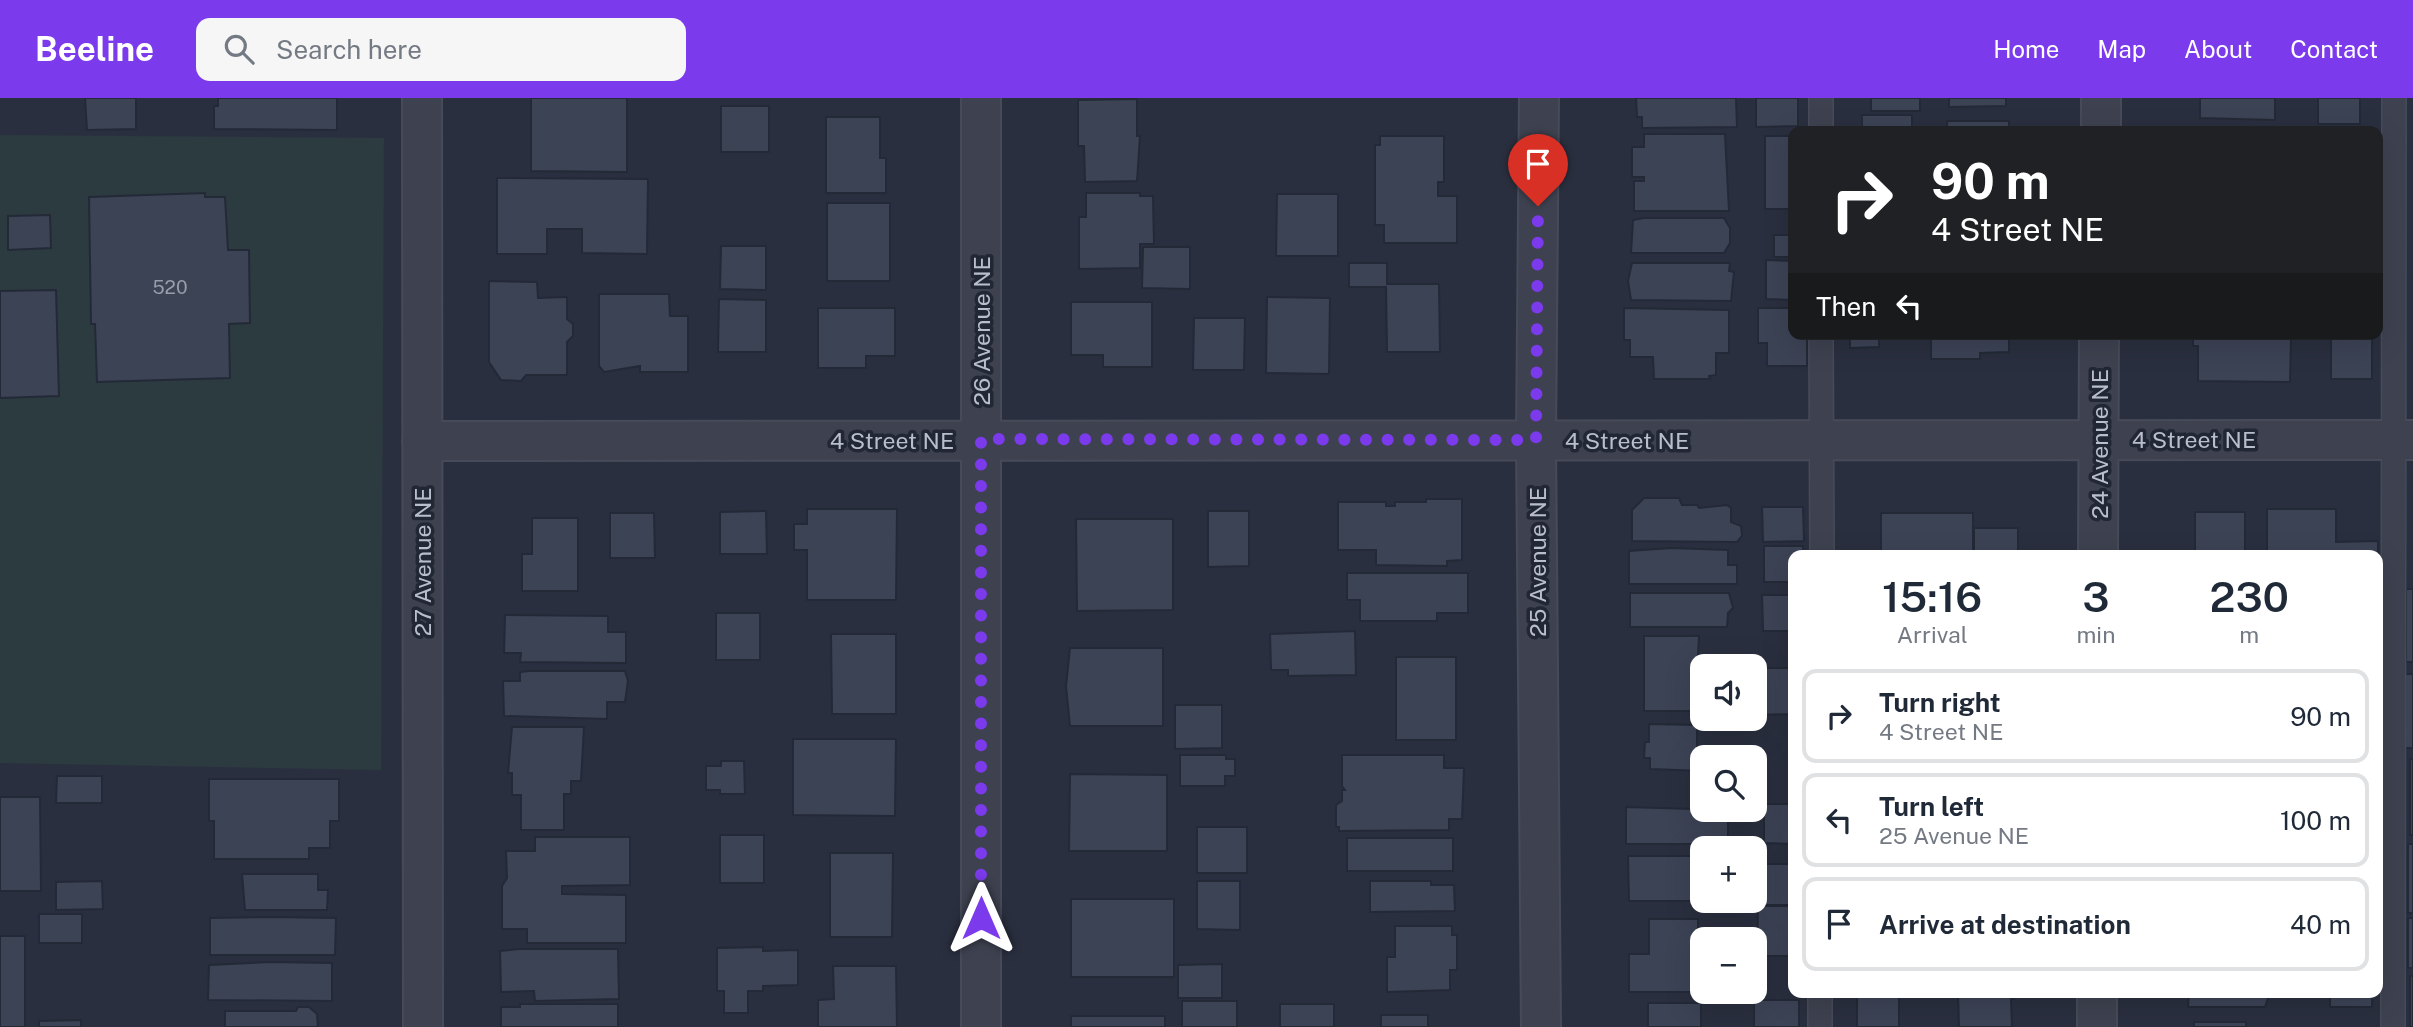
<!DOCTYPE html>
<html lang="en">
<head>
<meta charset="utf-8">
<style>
  body { margin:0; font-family:"Public Sans",sans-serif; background:#f6f6f7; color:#1f2937; height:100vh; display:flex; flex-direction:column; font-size:26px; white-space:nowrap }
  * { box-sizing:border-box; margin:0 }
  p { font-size:23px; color:#747a83 }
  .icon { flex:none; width:38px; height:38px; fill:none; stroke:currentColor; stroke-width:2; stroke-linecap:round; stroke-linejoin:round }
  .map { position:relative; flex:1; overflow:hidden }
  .panel { position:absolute; left:1788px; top:452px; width:595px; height:448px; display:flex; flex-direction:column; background:#fff; border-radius:14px; box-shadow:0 7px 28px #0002 }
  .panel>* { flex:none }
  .hud { position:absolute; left:1788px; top:28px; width:595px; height:214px; border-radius:14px; box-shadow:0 7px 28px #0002; background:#202124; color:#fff; overflow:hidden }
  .tools { position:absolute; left:1690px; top:556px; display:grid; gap:14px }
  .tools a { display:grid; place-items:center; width:77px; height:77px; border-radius:14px; background:#fff; box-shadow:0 7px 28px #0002; font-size:35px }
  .pin { position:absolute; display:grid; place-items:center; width:60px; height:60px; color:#fff; margin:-72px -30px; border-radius:50% 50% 50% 0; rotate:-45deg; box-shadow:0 0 7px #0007 }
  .pin .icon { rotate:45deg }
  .me { position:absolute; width:77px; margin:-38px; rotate:0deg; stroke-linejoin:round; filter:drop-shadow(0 0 5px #0008) }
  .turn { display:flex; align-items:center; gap:24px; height:147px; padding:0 28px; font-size:32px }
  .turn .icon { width:91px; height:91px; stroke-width:2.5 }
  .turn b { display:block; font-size:49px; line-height:60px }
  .then { display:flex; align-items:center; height:66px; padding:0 28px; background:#0003; gap:14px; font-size:26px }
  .eta { display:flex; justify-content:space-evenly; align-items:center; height:119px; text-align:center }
  .eta b { font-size:42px; font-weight:600; line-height:49px }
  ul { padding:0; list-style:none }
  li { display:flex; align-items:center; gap:21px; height:94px; margin:0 14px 10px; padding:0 14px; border:4px solid #e0e1e3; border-radius:14px }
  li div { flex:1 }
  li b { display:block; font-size:26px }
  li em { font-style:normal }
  header { display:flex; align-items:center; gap:42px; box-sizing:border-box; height:98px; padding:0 35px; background:#7c3aed; color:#fff }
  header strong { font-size:33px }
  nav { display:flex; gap:38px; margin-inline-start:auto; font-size:24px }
  .search { width:490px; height:63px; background:#f6f6f7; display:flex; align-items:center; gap:18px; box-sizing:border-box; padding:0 24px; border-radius:14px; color:#747a83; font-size:26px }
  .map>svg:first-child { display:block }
</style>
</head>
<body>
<header>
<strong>Beeline</strong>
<div class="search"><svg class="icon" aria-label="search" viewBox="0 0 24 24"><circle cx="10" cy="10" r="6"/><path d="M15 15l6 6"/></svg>Search here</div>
<nav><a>Home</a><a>Map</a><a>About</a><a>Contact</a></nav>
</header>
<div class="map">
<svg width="2413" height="929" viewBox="0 0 2413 929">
  <rect width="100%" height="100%" fill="#2a2f3f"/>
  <path fill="#2c3b40" d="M0 37 384 40 381 672 0 665Z"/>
  <path fill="#3c4355" stroke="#242937" stroke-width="2" d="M85 0H136V31L87 32Z
    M218 0H337V32L214 31V8H218Z
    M531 0H627V74L531 73Z
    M1636 0H1736L1737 29 1642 30V19H1637Z
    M1756 0H1798V28L1756 29Z
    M1871 0H1920V13H1871Z
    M1949 0H2006V8L1949 9Z
    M2200 0H2275V22L2200 20Z
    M2318 0H2360V26H2318Z
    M1137 1V38H1140L1137 83 1085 84 1084 48H1078V2Z
    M721 8H769V54H721Z
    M1862 17H1912V33H1862Z
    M826 19H880V60H886V95H826Z
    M1947 23H2009V33H1947Z
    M1644 36H1725L1729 113H1634V83H1644V79H1632V49H1644Z
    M1380 38H1444V84H1438V98H1457V145H1384V127H1375V47H1380Z
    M1765 38H1794V111H1765Z
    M497 80 648 81 647 156 582 155V131H547V156H497Z
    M205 95V99H225L228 152H249L250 225 229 226 230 280 97 284 95 226H91L89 99Z
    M1086 95H1140V98H1153L1154 146H1140V170L1079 171V119H1086Z
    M1277 96H1338V158H1276Z
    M827 105H890V183H827Z
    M50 117 51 150 8 152V118Z
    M1644 120H1724L1730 130V145L1724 155H1631L1633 122Z
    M1774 137H1794V159H1774Z
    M721 148H766V192L720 191Z
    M1143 149H1190V191L1142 190Z
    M1766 162 1794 163V202L1766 201Z
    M1349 165H1387V186H1439L1440 254H1387L1386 189H1349Z
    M1632 165H1730L1729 173 1734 174 1731 203 1631 202 1628 183Z
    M489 183 537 184 538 200 567 199V221L573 226V238L567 244V277H526L521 283 501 282 489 264Z
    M56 192 59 298 0 300V193Z
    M599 196H669L670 218H688V274H640V268L604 274 599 268Z
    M1267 199 1330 200 1329 276 1266 275Z
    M719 201 766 202V254H718Z
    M1071 204H1152V269H1103V257H1071Z
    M818 210H895V258H866V270H818Z
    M1624 210 1729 212V255H1716V277L1709 278 1710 281H1654L1653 259H1630V242H1624Z
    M1758 210H1794V236H1807V268H1767V245H1758Z
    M1194 220H1245L1244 272H1193Z
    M1850 236H1879V249L1850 250Z
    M1931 236H2009V254L1980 255V261H1931Z
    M2193 236H2287V241H2291L2290 284 2198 283V248H2193Z
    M2331 236H2372V281H2331Z
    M1644 400H1679L1682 407H1697L1699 410 1727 407 1731 410V424L1741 428 1742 438 1737 444 1632 443V412Z
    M1426 401H1462V462L1447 463V468L1376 467V452H1338V404H1386V408H1395V404H1426Z
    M1762 409H1803L1804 443 1763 444Z
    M807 411H897L896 502H807V452H794V426H807Z
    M2267 411H2336V444L2378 443V457H2267Z
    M766 413 767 456H720V414Z
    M1208 413H1249V468L1208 469Z
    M2195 414H2245V457H2195Z
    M610 415H654L655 460H610Z
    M1881 415H1973V457H1881Z
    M532 420H578V493H522V456H532Z
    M1076 421H1173V512L1077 513Z
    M1974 430H2018V457H1974Z
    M1764 448H1803V457H1794V484H1764Z
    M1671 450 1728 452V467H1737V486H1629V453Z
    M1347 475H1468V515H1437V523H1360V502H1347Z
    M2406 491H2413V564H2406Z
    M1630 495H1729L1733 510 1728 515 1727 529H1630Z
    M1762 497H1794V533H1763Z
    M716 515H760V562H716Z
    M505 517 608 518V534H626V565L520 564 521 555H504Z
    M1355 533 1356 577 1288 578V572H1271L1270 536Z
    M831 536H896V616H832Z
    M1644 538H1699L1697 578H1703V600H1699V613H1644Z
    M1070 550H1163V628H1070L1066 588Z
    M1396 559H1456V642H1396Z
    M1755 570H1794V616L1755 617Z
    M529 573H625L628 583 625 604H607V621L504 618 503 583H520V574Z
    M2405 576H2413V650H2405Z
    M1175 607H1222V650L1175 651Z
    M1649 626 1697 627V655H1709V660H1703V673L1650 671V660H1644L1645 644H1649Z
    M512 629H584L581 683H571V696H564V732H521V697H512V675H508Z
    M793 641H896L895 718 793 717Z
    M1180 657H1226V661H1235V678H1225V688H1180Z
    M1342 657H1444V670H1464L1462 721H1449V732L1339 733V729H1336V707L1342 703V692H1345L1342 688Z
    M2410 661H2413V737H2410Z
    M721 663H744L745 696H720V692H706V668H721Z
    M1755 673H1760V700H1755Z
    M1070 676 1167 677V753H1069Z
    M57 678H102V705H56Z
    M209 681H339V723H330V750H309V761H214V723H209Z
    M0 699H40L41 793H0Z
    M1764 706H1794V746L1764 745Z
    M1626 709 1728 712V742L1706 746H1626Z
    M1197 729H1247V775H1197Z
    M720 737H764V785H720Z
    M535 739H630V787L562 788V796L626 797V845H527V831H502V788L507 780 506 753H535Z
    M1347 740H1453V773H1347Z
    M2408 746H2413V815H2408Z
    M830 755H893L892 839H830Z
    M1628 758H1703V803H1629Z
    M1761 766H1794V807H1761Z
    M242 776H318V792H328L327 812H245Z
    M102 783 103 811 56 812V784Z
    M1197 783H1240V832L1197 831Z
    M1370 783H1431V787H1454L1455 813 1370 814Z
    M1071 801H1174V879H1071Z
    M1758 808H1794V858H1757Z
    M39 816H82V845H39Z
    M272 819 336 820 335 857H210V820Z
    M2408 820H2413V870H2408Z
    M1649 821H1698V894H1629V856H1649Z
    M1395 828H1452V837H1457V872H1450V892L1387 894V859H1395Z
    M0 838H25V929H0Z
    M763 849V853L798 852V887L763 888V893H748V915H724V893H717V850Z
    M519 851H618L619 901 535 903 534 893 501 894 500 853Z
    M269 864 332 865V903L208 902 209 867Z
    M1222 866V900H1178V867Z
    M833 868H896L897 929H818V902L834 901Z
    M2410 878H2413V929H2410Z
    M1857 894H1899V929H1857Z
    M1958 894H2014V901H2011L2012 929H1959Z
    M2189 894H2270L2265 909H2188Z
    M2330 894H2372V909H2330Z
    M1754 902H1799V929H1754Z
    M1182 903H1237V929H1182Z
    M1648 905H1701V929H1648Z
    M520 906H618V929H501V909H520Z
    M1280 906H1334V929H1280Z
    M298 909H309L317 916 318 929H225V913H296Z
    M1381 917H1428V929H1381Z
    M1071 918H1165V929H1071Z
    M81 922V929H39V923Z
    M2194 924H2246V929H2194Z"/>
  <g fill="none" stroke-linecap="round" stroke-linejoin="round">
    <defs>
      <path id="service" d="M1821 0V33
        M1821 236 1822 457
        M1820 929V894
        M2393 929 2394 0"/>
      <path id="minor" d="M422 0 423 929
        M981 0V929
        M1539 0 1536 342 1541 929
        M2101 33V0
        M422 343 2413 342
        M2098 457 2099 236
        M2097 929V894"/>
    </defs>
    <use href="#service" stroke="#474b59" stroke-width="26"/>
    <use href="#minor" stroke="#474b59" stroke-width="42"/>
    <use href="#service" stroke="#3e4250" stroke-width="23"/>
    <use href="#minor" stroke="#3e4250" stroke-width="38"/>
  </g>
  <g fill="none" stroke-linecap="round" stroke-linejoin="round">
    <path stroke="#7c3aed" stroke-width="12" stroke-dasharray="0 21.6" d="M981 820V341L1536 342 1538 108"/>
  </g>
  <g text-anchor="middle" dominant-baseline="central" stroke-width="7" stroke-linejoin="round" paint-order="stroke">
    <g font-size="19" fill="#989dab">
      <text x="170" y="189">520</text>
    </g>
    <g font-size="23" fill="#babeca" stroke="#222735">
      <text transform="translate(981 233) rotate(-90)">26 Avenue NE</text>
      <text x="2194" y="341">4 Street NE</text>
      <text x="892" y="342">4 Street NE</text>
      <text x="1627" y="342">4 Street NE</text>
      <text transform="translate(2099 346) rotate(-90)">24 Avenue NE</text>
      <text transform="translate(422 464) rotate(-90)">27 Avenue NE</text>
      <text transform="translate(1537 464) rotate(-90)">25 Avenue NE</text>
    </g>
  </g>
</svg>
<div class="tools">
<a><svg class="icon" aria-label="sound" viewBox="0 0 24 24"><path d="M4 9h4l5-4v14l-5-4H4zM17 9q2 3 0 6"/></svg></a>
<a><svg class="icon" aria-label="search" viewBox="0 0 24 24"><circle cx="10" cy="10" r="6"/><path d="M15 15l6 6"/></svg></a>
<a>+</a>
<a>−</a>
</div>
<div class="pin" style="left:1538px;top:108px;background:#d93025"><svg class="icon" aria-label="arrive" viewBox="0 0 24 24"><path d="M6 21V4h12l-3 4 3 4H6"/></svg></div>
<svg class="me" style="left:981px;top:820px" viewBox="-20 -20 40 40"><path d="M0-17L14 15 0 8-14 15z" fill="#7c3aed" stroke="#fff" stroke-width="4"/></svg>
<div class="hud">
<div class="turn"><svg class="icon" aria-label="right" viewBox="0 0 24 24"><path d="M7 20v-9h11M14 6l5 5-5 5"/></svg><div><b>90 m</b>4 Street NE</div></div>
<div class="then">Then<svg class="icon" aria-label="left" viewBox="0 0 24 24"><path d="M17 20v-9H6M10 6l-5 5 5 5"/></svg></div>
</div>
<section class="panel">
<div class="eta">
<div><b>15:16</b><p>Arrival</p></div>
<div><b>3</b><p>min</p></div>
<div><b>230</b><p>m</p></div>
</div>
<ul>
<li><svg class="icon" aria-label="right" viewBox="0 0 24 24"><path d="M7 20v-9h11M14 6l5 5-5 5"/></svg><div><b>Turn right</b><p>4 Street NE</p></div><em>90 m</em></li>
<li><svg class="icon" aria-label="left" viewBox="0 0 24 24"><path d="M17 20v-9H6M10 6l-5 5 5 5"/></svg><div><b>Turn left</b><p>25 Avenue NE</p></div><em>100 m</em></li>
<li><svg class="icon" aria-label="arrive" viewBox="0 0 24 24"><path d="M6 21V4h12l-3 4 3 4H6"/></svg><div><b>Arrive at destination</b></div><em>40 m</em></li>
</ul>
</section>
</div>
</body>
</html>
